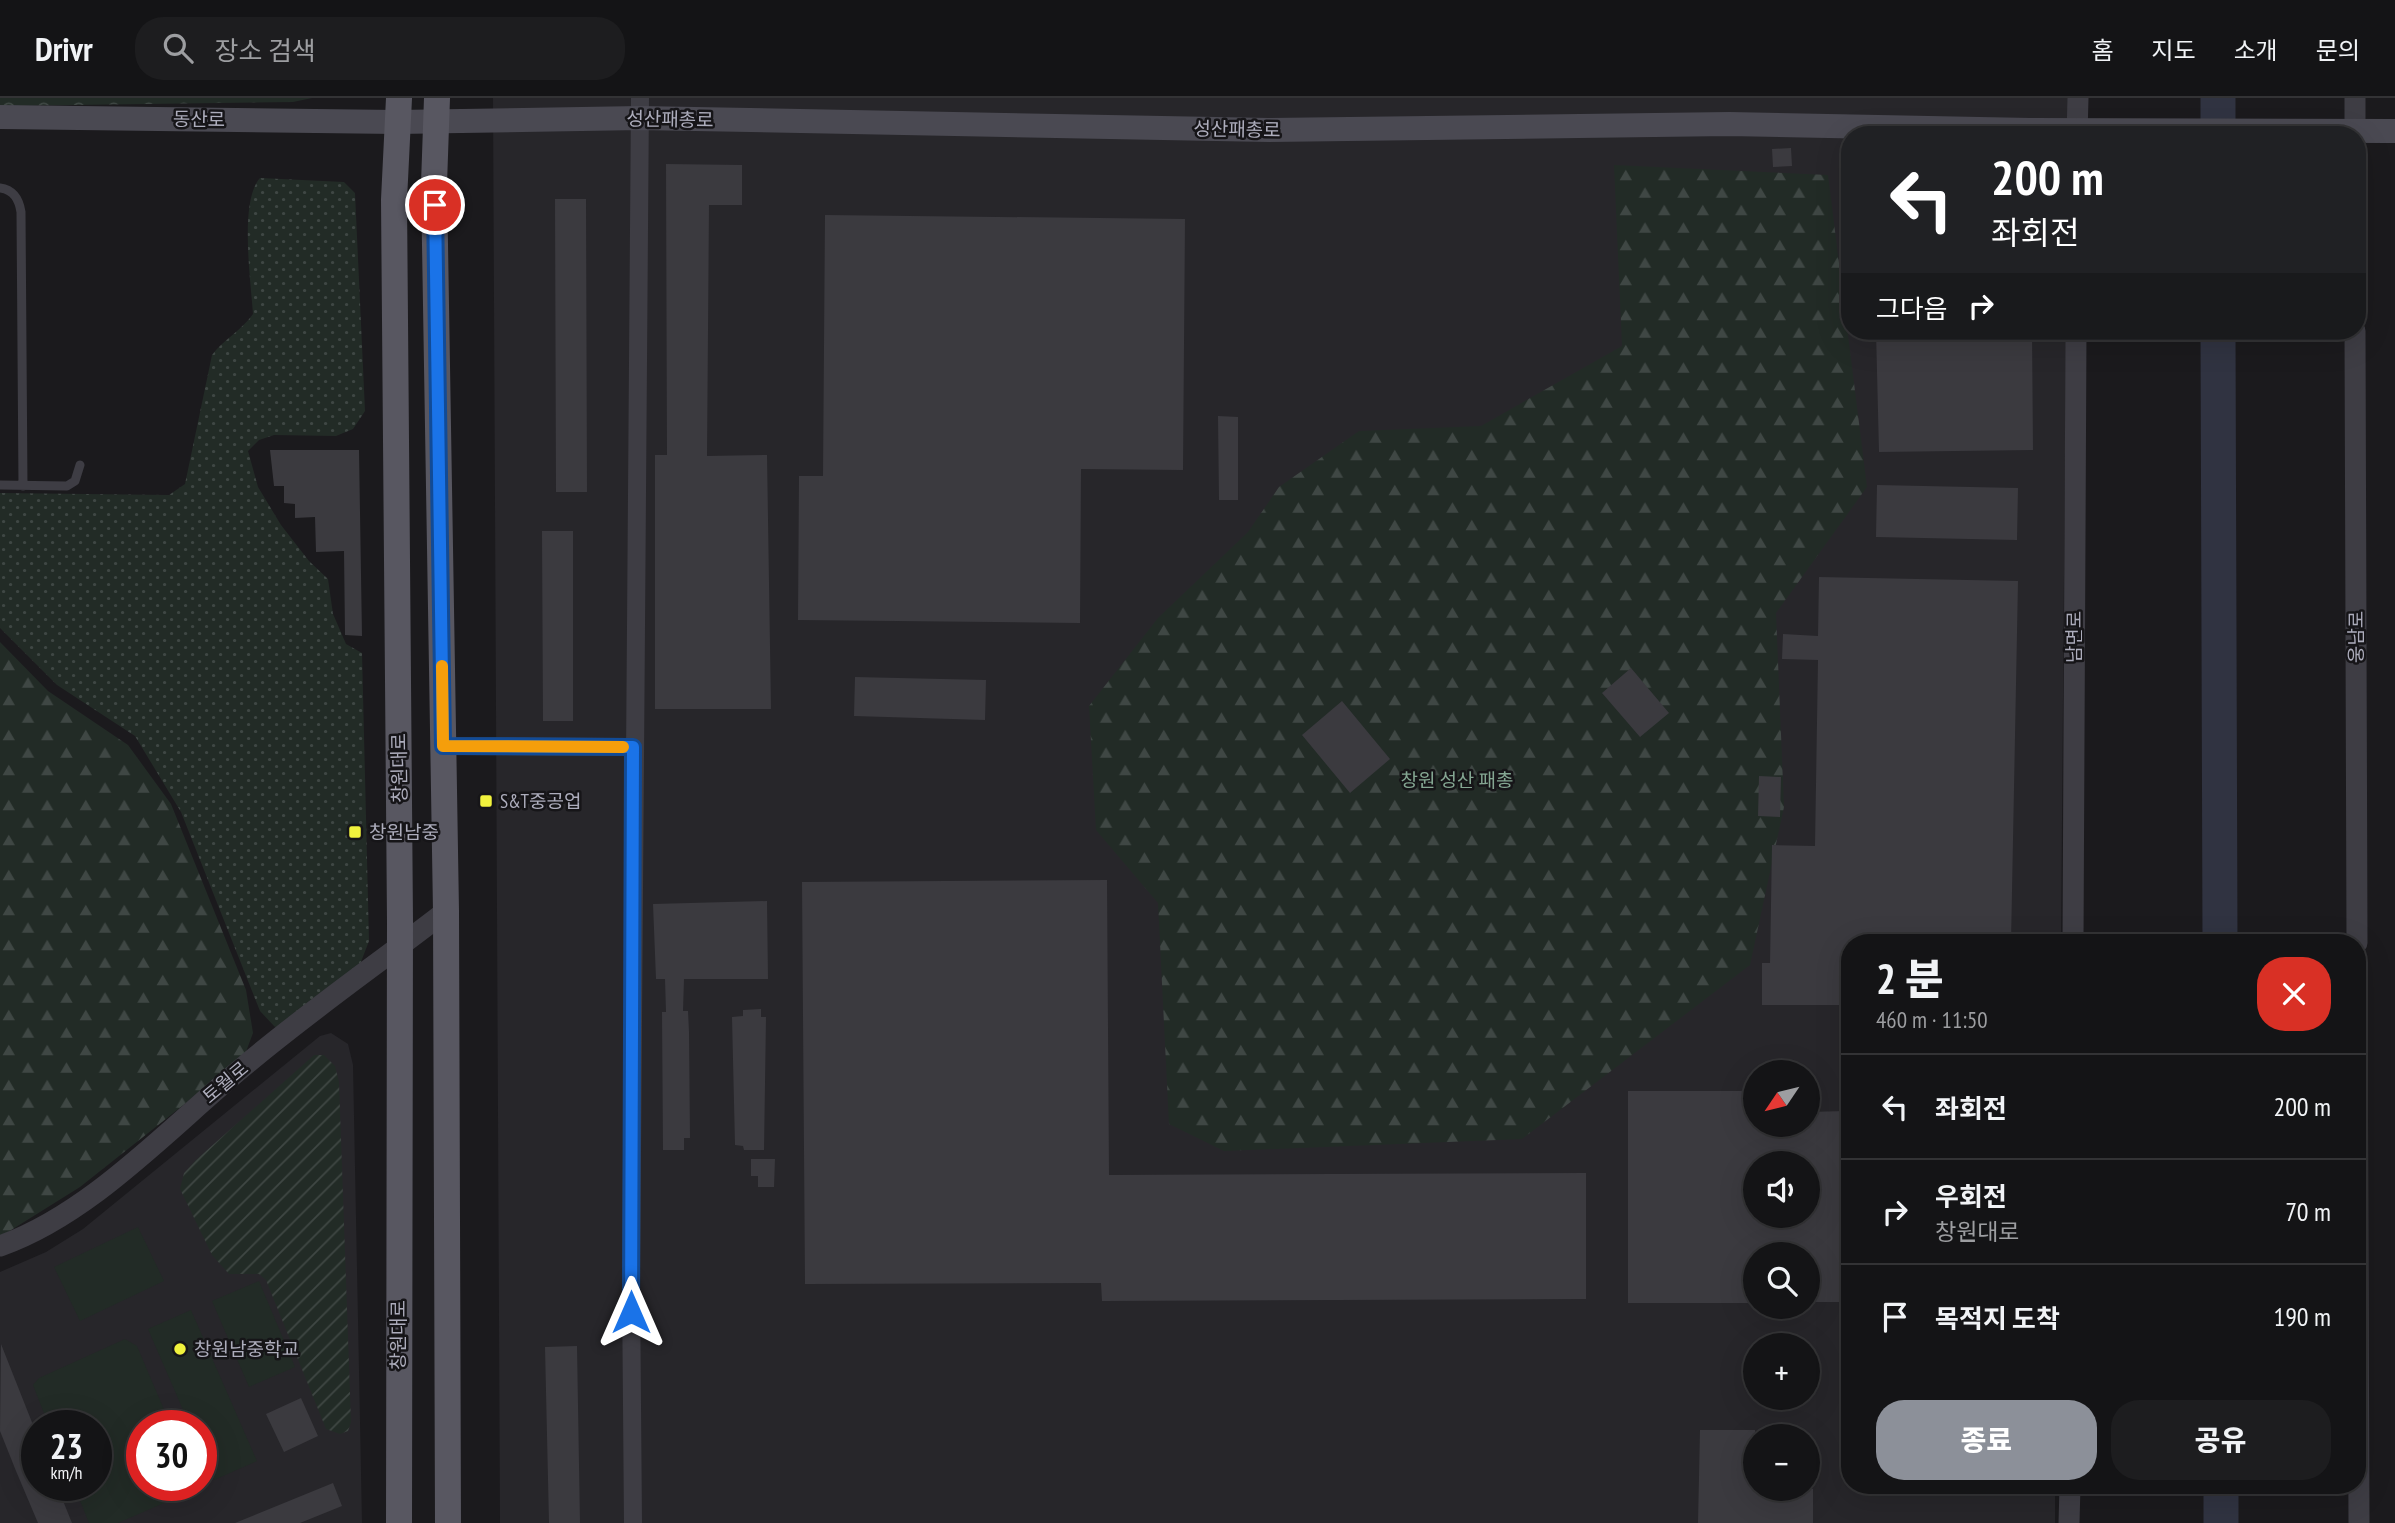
<!DOCTYPE html>
<html lang="ko">
<head>
<meta charset="utf-8">
<style>
  body { margin:0; font-family:"PT Sans Narrow","Noto Sans KR",sans-serif; background:#1d1d1f; color:#f1f3f6; height:100vh; display:flex; flex-direction:column; font-size:26px; white-space:nowrap }
  * { box-sizing:border-box; margin:0 }
  p { font-size:23px; color:#9d9ea1 }
  .icon { flex:none; width:38px; height:38px; fill:none; stroke:currentColor; stroke-width:2; stroke-linecap:round; stroke-linejoin:round }
  .map { position:relative; flex:1; overflow:hidden }
  .side { position:absolute; left:1841px; top:836px; width:525px; height:560px; display:flex; flex-direction:column; background:#141416; border-radius:28px; box-shadow:0 7px 28px #0002,0 0 0 2px #333335 }
  .side>* { flex:none }
  .top-card { position:absolute; left:1841px; top:28px; width:525px; height:214px; border-radius:28px; box-shadow:0 7px 28px #0002,0 0 0 2px #333335; background:#202124; color:#fff; overflow:hidden }
  .needle { width:46px; rotate:235deg }
  .fabs { position:absolute; left:1743px; top:962px; display:grid; gap:14px }
  .fabs a { display:grid; place-items:center; width:77px; height:77px; border-radius:50%; background:#141416; box-shadow:0 7px 28px #0002,0 0 0 2px #333335; font-size:35px }
  .speed { position:absolute; left:21px; top:1312px; display:flex; gap:14px; font-size:35px; font-weight:700; text-align:center }
  .speed>* { display:grid; place-content:center; width:91px; height:91px; border-radius:50%; background:#141416; box-shadow:0 7px 28px #0002,0 0 0 2px #333335; line-height:1 }
  .speed small { font-size:18px; font-weight:400 }
  .speed .limit { border:10px solid #d22; background:#fff; color:#111 }
  .pin { position:absolute; display:grid; place-items:center; width:60px; height:60px; color:#fff; margin:-30px; border:4px solid #fff; border-radius:50%; box-shadow:0 2px 7px #0007 }
  .me { position:absolute; width:77px; margin:-38px; rotate:0deg; stroke-linejoin:round; filter:drop-shadow(0 0 5px #0008) }
  .turn { display:flex; align-items:center; gap:24px; height:147px; padding:0 35px; font-size:32px }
  .turn .icon { width:91px; height:91px; stroke-width:2.5 }
  .turn b { display:block; font-size:49px; line-height:60px }
  .then { display:flex; align-items:center; height:66px; padding:0 35px; background:#0003; gap:14px; font-size:26px }
  .round { display:grid; place-items:center; flex:none; width:74px; height:74px; border-radius:28px; background:#1d1d1f }
  .headline { display:flex; align-items:center; justify-content:space-between; height:119px; padding:0 35px }
  h1 { font-size:42px; font-weight:800; line-height:52px }
  .primary-button { display:flex; gap:14px; margin-top:auto; padding:14px 35px }
  .primary-button a { flex:1; height:80px; border-radius:28px; background:#8c9099; color:#fff; font-size:28px; font-weight:800; line-height:80px; text-align:center }
  .primary-button a+a { background:#1d1d1f; color:#f1f3f6 }
  ul { padding:0; list-style:none }
  li { display:flex; align-items:center; gap:21px; height:105px; padding:0 35px; border-top:2px solid #333335 }
  li div { flex:1 }
  li b { display:block; font-size:26px }
  li em { font-style:normal }
  header { display:flex; align-items:center; gap:42px; box-sizing:border-box; height:98px; padding:0 35px; background:#141416; border-bottom:2px solid #333335 }
  header strong { font-size:33px }
  nav { display:flex; gap:38px; margin-inline-start:auto; font-size:24px }
  .search { width:490px; height:63px; background:#1d1d1f; display:flex; align-items:center; gap:18px; box-sizing:border-box; padding:0 24px; border-radius:28px; color:#9d9ea1; font-size:26px }
  .map>svg:first-child { display:block }
</style>
</head>
<body>
<header>
<strong>Drivr</strong>
<div class="search"><svg class="icon" aria-label="search" viewBox="0 0 24 24"><circle cx="10" cy="10" r="6"/><path d="M15 15l6 6"/></svg>장소 검색</div>
<nav><a>홈</a><a>지도</a><a>소개</a><a>문의</a></nav>
</header>
<div class="map">
<svg width="2395" height="1425" viewBox="0 0 2395 1425">
  <defs>
    <pattern id="grass-dots" width="8" height="8" patternUnits="userSpaceOnUse" patternTransform="scale(1.75)"><rect width="8" height="8" fill="#222b26"/><path d="M2 2h.1M6 6h.1" fill="none" stroke="#3f4744" stroke-width="1.8" stroke-linecap="round"/></pattern>
    <pattern id="forest-firs" width="22" height="20" patternUnits="userSpaceOnUse" patternTransform="scale(1.75)"><rect width="22" height="20" fill="#222b26"/><path d="M5 1l3.5 6h-7zM16 11l3.5 6h-7z" fill="#3f4744"/></pattern>
    <pattern id="park-crowns" width="20" height="18" patternUnits="userSpaceOnUse" patternTransform="scale(1.75)"><rect width="20" height="18" fill="#222b26"/><path d="M2 6a3 3 0 1 1 6 0M12 15a3 3 0 1 1 6 0" fill="none" stroke="#3f4744"/></pattern>
    <pattern id="garden-furrows" width="10" height="10" patternUnits="userSpaceOnUse" patternTransform="scale(1.75)"><rect width="10" height="10" fill="#222b26"/><path d="M-1 1l2-2M0 10L10 0M9 11l2-2" fill="none" stroke="#3f4744"/></pattern>
  </defs>
  <rect width="100%" height="100%" fill="#1b1a1d"/>
  <path fill="#27262a" fill-rule="evenodd" d="M493 0H2068V37H1850V233H2066L2061 845H1850V1388H2055V1425H500ZM1755 975H1808V1027H1755ZM1755 1066H1808V1118H1755ZM1755 1157H1808V1209H1755ZM1755 1248H1808V1300H1755ZM1755 1339H1808V1391H1755Z
    M331 935 348 946 353 967 362 1425H0V1174L46 1154 83 1131 320 938ZM37 1328H96V1388H37ZM142 1328H201V1388H142Z"/>
  <path fill="url(#grass-dots)" d="M260 80 344 84 355 95 365 313 353 331 336 338 274 337 259 342 248 353 258 389 281 427 309 463 328 481 333 516 346 546 362 555 369 843 359 869 297 923 275 929 260 913 181 714 135 638 57 587 0 530V395L169 397 185 386 212 257C224 241 241 233 253 216 251 184 239 103 260 80Z"/>
  <path fill="url(#forest-firs)" d="M1614 67 1828 77 1867 389 1776 515 1784 709 1750 867 1522 1041 1224 1053 1169 1026 1158 805 1096 732 1089 608 1158 520 1248 434 1279 389 1359 333 1481 328 1622 248Z
    M0 544 48 593 128 647 171 706 246 892 253 935 244 959 80 1089 0 1139Z"/>
  <path fill="url(#park-crowns)" d="M0 0H312L293 4 0 8Z"/>
  <path fill="url(#garden-furrows)" d="M314 957H324L335 968 339 984 351 1324 348 1333 340 1336 326 1331 266 1182 259 1176H229L212 1157 180 1091 184 1075 196 1062Z"/>
  <path fill="#222b26" d="M138 1129 164 1183 80 1223 54 1169Z
    M259 1183 295 1269 249 1289 212 1203Z
    M191 1212 257 1363 214 1382 201 1353V1328H190L148 1231Z
    M125 1241 137 1248 171 1328H142V1388H194L187 1395 118 1425H89L74 1388H96V1328H49L33 1287 39 1280Z"/>
  <g fill="none" stroke-linecap="round" stroke-linejoin="round">
    <path stroke="#303341" stroke-width="35" d="M2218 0V37
      M2218 233 2220 845
      M2221 1388V1425"/>
  </g>
  <path fill="#3b3a3f" fill-rule="evenodd" d="M1791 50 1792 68 1773 69 1772 51Z
    M666 66 742 67V107H709L707 358 767 357 771 611H655V357H667Z
    M555 101H586L587 394H556Z
    M825 117 1185 121 1183 372 1081 371 1080 525 798 522 799 378H823Z
    M1876 233H2032L2033 352 1879 354Z
    M1218 318 1238 319V402H1219Z
    M270 352H359L362 538 345 537 344 453 316 454 315 419 295 420V406L284 405V388H274Z
    M1877 387 2018 390 2017 442 1876 439Z
    M542 433H573V623H543Z
    M1819 479 2018 483 2011 845H1850V907H1762V865H1770L1772 747 1815 748 1818 562 1782 561 1783 536 1818 538Z
    M1631 570 1669 615 1640 639 1602 595Z
    M855 579 986 582 985 622 854 618Z
    M1342 603 1390 661 1350 695 1302 637Z
    M1759 678 1781 679 1780 719 1758 718Z
    M1107 782 1109 1077 1586 1075V1201L1102 1203 1101 1185 805 1186 802 784Z
    M767 803 768 881H684L683 913H688L689 934 690 1040H684V1052H663L662 914H666L665 881H656L653 806Z
    M761 911V919H766L764 1052H744L743 1048 735 1047 732 919 743 918V912Z
    M1628 993H1755V1027H1808V1014L1845 1013 1848 1204H1808V1157H1755V1205H1628ZM1755 1066H1808V1118H1755Z
    M751 1061H775L774 1089H758V1078H751Z
    M1 1246 37 1337V1388H57L72 1425H38L16 1373 0 1333Z
    M577 1248 580 1425H549L545 1249Z
    M301 1300 318 1338 284 1354 266 1316Z
    M1700 1332H1755V1391H1813V1425H1698Z
    M333 1385 342 1408 300 1425H235Z"/>
  <g fill="none" stroke-linecap="round" stroke-linejoin="round">
    <path stroke="#3e3d44" stroke-width="9" d="M0 90C14 92 19 101 21 114L23 388
      M0 387 67 388 75 383 80 367"/>
    <path stroke="#3e3d44" stroke-width="18" d="M443 648 633 649
      M633 1425 631 1188 640 0"/>
    <path stroke="#3e3d44" stroke-width="21" d="M2355 0V37
      M2077 37 2078 0
      M2355 233 2357 845
      M2073 845 2076 233
      M2357 884 2359 1425
      M0 1148C91 1116 169 1030 243 969 308 914 379 865 446 813
      M2069 1425 2070 1388"/>
    <path stroke="#4a4952" stroke-width="24" d="M0 19 397 24 640 20 1269 32 1729 26 2030 32 2395 33"/>
    <path stroke="#585761" stroke-width="26" d="M437 0 434 86 446 813 448 1425
      M399 1425 400 823 394 102 399 0"/>
  </g>
  <g fill="none" stroke-linecap="round" stroke-linejoin="round">
    <defs>
      <path id="route" d="M435 107 443 648 633 649 631 1214"/>
    </defs>
    <use href="#route" stroke="#114b97" stroke-width="18"/>
    <use href="#route" stroke="#1a73e8" stroke-width="12"/>
    <path stroke="#f59e0b" stroke-width="12" d="M442 568 443 648 623 649"/>
  </g>
  <g fill="#f1f23d" stroke="#161518" stroke-width="2.5">
    <rect x="479" y="696" width="14" height="14" rx="3.5"/>
    <rect x="348" y="727" width="14" height="14" rx="3.5"/>
    <circle cx="180" cy="1251" r="7"/>
  </g>
  <g text-anchor="middle" dominant-baseline="central" stroke-width="5" stroke-linejoin="round" paint-order="stroke">
    <g font-size="19" fill="#adadbc" stroke="#161518">
      <text transform="translate(199 21) rotate(1)">동산로</text>
      <text transform="translate(670 21) rotate(1)">성산패총로</text>
      <text transform="translate(1237 31) rotate(1)">성산패총로</text>
      <text transform="translate(2074 539) rotate(-90)">남면로</text>
      <text transform="translate(2356 539) rotate(-90)">웅남로</text>
      <text transform="translate(399 670) rotate(-91)">창원대로</text>
      <text transform="translate(225 984) rotate(-40)">토월로</text>
      <text transform="translate(398 1237) rotate(-90)">창원대로</text>
    </g>
    <g font-size="19" fill="#84a692" stroke="#161518">
      <text x="1457" y="682">창원 성산 패총</text>
    </g>
    <g font-size="19" fill="#adadbc" stroke="#161518" text-anchor="start">
      <text x="500" y="703">S&amp;T중공업</text>
      <text x="369" y="734">창원남중</text>
      <text x="194" y="1251">창원남중학교</text>
    </g>
  </g>
</svg>
<div class="fabs">
<a><svg class="needle" viewBox="-14 -14 28 28"><path d="M0-13l5 13h-10z" fill="#e53935"/><path d="M0 13l5-13h-10z" fill="#9d9ea1"/></svg></a>
<a><svg class="icon" aria-label="sound" viewBox="0 0 24 24"><path d="M4 9h4l5-4v14l-5-4H4zM17 9q2 3 0 6"/></svg></a>
<a><svg class="icon" aria-label="search" viewBox="0 0 24 24"><circle cx="10" cy="10" r="6"/><path d="M15 15l6 6"/></svg></a>
<a>+</a>
<a>−</a>
</div>
<div class="speed"><div>23<small>km/h</small></div><div class="limit">30</div></div>
<div class="pin" style="left:435px;top:107px;background:#d93025"><svg class="icon" aria-label="arrive" viewBox="0 0 24 24"><path d="M6 21V4h12l-3 4 3 4H6"/></svg></div>
<svg class="me" style="left:631px;top:1214px" viewBox="-20 -20 40 40"><path d="M0-17L14 15 0 8-14 15z" fill="#1a73e8" stroke="#fff" stroke-width="4"/></svg>
<div class="top-card">
<div class="turn"><svg class="icon" aria-label="left" viewBox="0 0 24 24"><path d="M17 20v-9H6M10 6l-5 5 5 5"/></svg><div><b>200 m</b>좌회전</div></div>
<div class="then">그다음<svg class="icon" aria-label="right" viewBox="0 0 24 24"><path d="M7 20v-9h11M14 6l5 5-5 5"/></svg></div>
</div>
<section class="side">
<div class="headline"><div><h1>2 분</h1><p>460 m · 11:50</p></div><a class="round" style="background:#d93025;color:#fff"><svg class="icon" aria-label="close" viewBox="0 0 24 24"><path d="M6 6l12 12M18 6L6 18"/></svg></a></div>
<ul>
<li><svg class="icon" aria-label="left" viewBox="0 0 24 24"><path d="M17 20v-9H6M10 6l-5 5 5 5"/></svg><div><b>좌회전</b></div><em>200 m</em></li>
<li><svg class="icon" aria-label="right" viewBox="0 0 24 24"><path d="M7 20v-9h11M14 6l5 5-5 5"/></svg><div><b>우회전</b><p>창원대로</p></div><em>70 m</em></li>
<li><svg class="icon" aria-label="arrive" viewBox="0 0 24 24"><path d="M6 21V4h12l-3 4 3 4H6"/></svg><div><b>목적지 도착</b></div><em>190 m</em></li>
</ul>
<div class="primary-button"><a>종료</a><a>공유</a></div>
</section>
</div>
</body>
</html>
